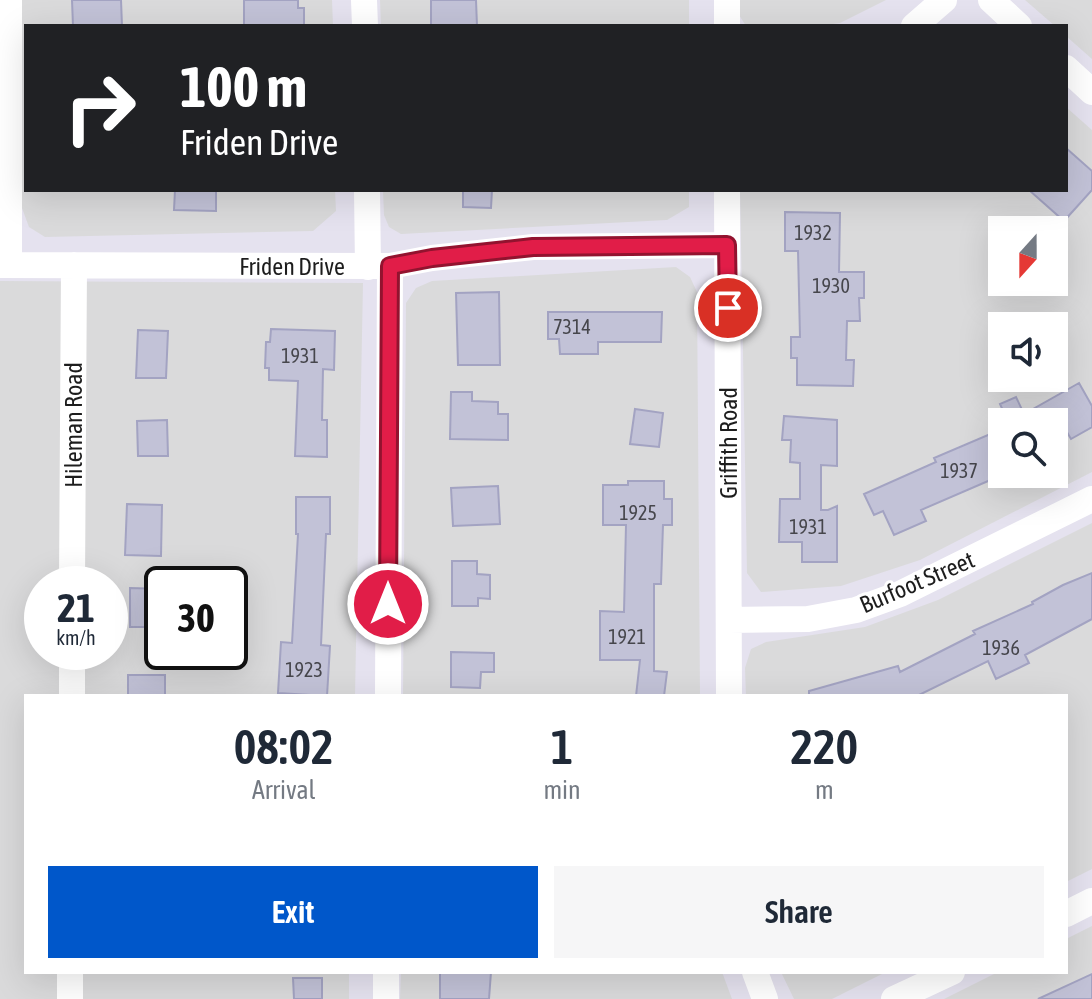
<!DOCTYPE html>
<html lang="en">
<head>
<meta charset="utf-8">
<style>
  body { margin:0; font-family:"Asap Condensed",sans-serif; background:#f6f6f7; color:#1f2937; height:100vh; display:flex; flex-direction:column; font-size:30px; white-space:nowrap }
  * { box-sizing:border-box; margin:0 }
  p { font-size:26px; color:#747a83 }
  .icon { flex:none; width:44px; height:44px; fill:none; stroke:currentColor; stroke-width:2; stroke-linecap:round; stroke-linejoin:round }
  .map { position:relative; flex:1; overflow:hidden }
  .drawer { position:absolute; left:24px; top:694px; width:1044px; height:280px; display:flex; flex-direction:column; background:#fff; border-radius:0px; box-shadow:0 8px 32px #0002 }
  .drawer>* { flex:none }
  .banner { position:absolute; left:24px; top:24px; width:1044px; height:168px; border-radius:0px; box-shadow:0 8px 32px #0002; background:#202124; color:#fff; overflow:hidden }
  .needle { width:52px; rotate:201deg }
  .fabs { position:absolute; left:988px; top:216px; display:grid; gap:16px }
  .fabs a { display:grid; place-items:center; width:80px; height:80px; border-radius:0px; background:#fff; box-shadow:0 8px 32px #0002; font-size:40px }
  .speed { position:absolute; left:24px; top:566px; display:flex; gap:16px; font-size:40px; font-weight:700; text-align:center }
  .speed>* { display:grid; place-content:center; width:104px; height:104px; border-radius:50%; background:#fff; box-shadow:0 8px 32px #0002; line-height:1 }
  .speed small { font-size:20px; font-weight:400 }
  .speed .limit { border:4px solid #111; border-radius:12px; background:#fff; color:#111 }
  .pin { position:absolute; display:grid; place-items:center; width:68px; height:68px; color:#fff; margin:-34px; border:4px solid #fff; border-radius:50%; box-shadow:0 2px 8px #0007 }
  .me { position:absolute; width:88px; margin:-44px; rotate:0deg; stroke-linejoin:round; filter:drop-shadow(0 0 6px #0008) }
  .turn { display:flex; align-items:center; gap:28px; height:168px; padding:0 24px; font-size:36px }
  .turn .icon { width:104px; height:104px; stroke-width:2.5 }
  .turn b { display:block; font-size:56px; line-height:68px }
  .eta { display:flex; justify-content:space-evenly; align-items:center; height:136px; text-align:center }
  .eta b { font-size:48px; font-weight:600; line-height:56px }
  .primary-button { display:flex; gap:16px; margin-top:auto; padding:16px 24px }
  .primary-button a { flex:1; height:92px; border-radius:0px; background:#0057ca; color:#fff; font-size:32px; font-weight:600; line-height:92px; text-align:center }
  .primary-button a+a { background:#f6f6f7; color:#1f2937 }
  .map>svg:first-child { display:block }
</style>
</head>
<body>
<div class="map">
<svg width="1092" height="999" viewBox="0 0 1092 999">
  <rect width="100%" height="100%" fill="#e5e2ef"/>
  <path fill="#dadadb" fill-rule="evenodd" d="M20 0H332L333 26H26V190H335L336 211 313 231 45 237 29 227 22 208Z
    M380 0H689V26H381Z
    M739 0H886L840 23 820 26H746L739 15Z
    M1025 0H1092V59L1066 36V26H1055Z
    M1066 107 1092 130V472L920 560 841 586 761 592 747 573 740 190H1066ZM1002 230H1054V282H1002ZM1002 326H1054V378H1002ZM1002 422H1054V474H1002Z
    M383 190H689V207L667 220 401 234 389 227 384 215Z
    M676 267 690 277 697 292 700 696H403L406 303 416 288 432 281Z
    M0 281 363 283 355 696H26V972H349V999H0ZM42 584H110V652H42ZM162 584H230V652H162Z
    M1092 523V869L1066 882V696H746L745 668 751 649 766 642 865 627 938 600Z
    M1092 926V999H944L998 972H1066V939Z
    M401 972H722L732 999H400Z
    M781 972H886L832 999H794Z"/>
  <path fill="#c2c2d7" stroke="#a3a3c2" stroke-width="2" d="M72 0H121L122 26H73Z
    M244 0H298V8H304V26H244Z
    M431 0H476L477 26H431Z
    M1066 148 1092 171V190L1064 221 1029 190H1066Z
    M175 190H216V211L174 210Z
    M463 190H492L491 208 463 207Z
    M785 212 840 213 839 272H864V298H859L860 321H847L846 360H854L853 386 797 385V358H791V337H800L798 251H785Z
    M499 292 500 365H458L456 293Z
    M548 312H662L661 342H598V354H560L559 339H548Z
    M271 329 335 331 334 370 323 369 322 420H327V457L295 456 298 381 269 380V368H265L266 342H270Z
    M138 330 168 331 166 378H136Z
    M1079 383 1092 406V427L1071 439 1061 422H1008L1000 404 1016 397 1024 414Z
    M451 392H472V401L498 402V414H508V440L450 439Z
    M635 409 663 413 659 447 630 444Z
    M784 416 837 420V466L821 465V510H828L837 506V562H802V542H779L780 499H800V463L790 462 791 440H782Z
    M167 420 168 456H138L137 421Z
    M1002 429V475L921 510 926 521 894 535 883 511 874 515 864 494 936 462 934 458Z
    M628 481H664V499H672V525H663L661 584H654V671L667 672 664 696H636L640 660H600V611L624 612 626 525H603V485H628Z
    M498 486 500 524 453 526 451 488Z
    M296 497H330V534H326L321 645 330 646 327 696 278 693 281 642 292 643 298 534H296Z
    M127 504 162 505 161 556 125 555Z
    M452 561H477V574L490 575V599L478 598V606H452Z
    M1092 573V619L1025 655 1029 663 996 679 988 661 917 696H809V691L898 666 900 672 975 634 973 631 1033 604 1032 602 1063 585Z
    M130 588 162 589V627H130Z
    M451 652 494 653V672H481L480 688 451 687Z
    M128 675H165V696H128Z
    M440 972H491L489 999H440Z
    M1092 974V999H1038Z
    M293 978H322V999H294Z"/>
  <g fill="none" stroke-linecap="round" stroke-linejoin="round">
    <path stroke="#fff" stroke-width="26" d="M9 0V265
      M364 0 365 26
      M991 0 1019 26
      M727 26V0
      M914 26 944 0
      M1066 68 1092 92
      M367 190 368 267
      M727 190 729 696
      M0 265 390 266 432 258 533 247 727 245
      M72 584 74 265
      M729 620 808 619 856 610 900 594 1092 499
      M72 696V652
      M388 696 390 266
      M1066 914 1092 901
      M755 972 765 999
      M70 999V972
      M386 999V972
      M894 999 952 972"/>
  </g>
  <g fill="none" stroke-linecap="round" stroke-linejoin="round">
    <defs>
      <path id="route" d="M388 604 390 266 432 258 533 247 727 245 728 308"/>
    </defs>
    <use href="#route" stroke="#92132f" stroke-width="20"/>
    <use href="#route" stroke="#e11d48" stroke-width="14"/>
  </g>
  <g text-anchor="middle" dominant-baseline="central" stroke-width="6" stroke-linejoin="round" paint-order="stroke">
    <g font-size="20" fill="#46464c">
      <text x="813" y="232">1932</text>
      <text x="831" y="285">1930</text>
      <text x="572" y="326">7314</text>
      <text x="300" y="355">1931</text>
      <text x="959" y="470">1937</text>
      <text x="638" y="512">1925</text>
      <text x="808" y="526">1931</text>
      <text x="627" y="636">1921</text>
      <text x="1001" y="647">1936</text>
      <text x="304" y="669">1923</text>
    </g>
    <g font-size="24" fill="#1d1d1d" stroke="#fff">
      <text x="292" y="266">Friden Drive</text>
      <text transform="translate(73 425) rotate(-90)">Hileman Road</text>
      <text transform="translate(728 443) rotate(-90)">Griffith Road</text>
      <text transform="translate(917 582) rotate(-23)">Burfoot Street</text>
    </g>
  </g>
</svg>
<div class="fabs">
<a><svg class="needle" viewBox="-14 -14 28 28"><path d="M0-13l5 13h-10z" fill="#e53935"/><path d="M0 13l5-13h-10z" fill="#747a83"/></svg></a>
<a><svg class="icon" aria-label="sound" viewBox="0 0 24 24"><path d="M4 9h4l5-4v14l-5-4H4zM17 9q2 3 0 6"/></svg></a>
<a><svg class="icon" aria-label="search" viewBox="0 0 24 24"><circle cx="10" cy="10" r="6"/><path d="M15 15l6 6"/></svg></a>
</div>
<div class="speed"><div>21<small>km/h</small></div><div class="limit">30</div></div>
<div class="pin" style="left:728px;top:308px;background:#d93025"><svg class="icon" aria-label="arrive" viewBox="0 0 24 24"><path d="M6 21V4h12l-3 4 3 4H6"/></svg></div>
<svg class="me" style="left:388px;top:604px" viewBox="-20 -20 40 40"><circle r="17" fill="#e11d48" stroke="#fff" stroke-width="3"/><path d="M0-11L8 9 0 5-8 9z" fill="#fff"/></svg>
<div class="banner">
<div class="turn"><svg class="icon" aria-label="right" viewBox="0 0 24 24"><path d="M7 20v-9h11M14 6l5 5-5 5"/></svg><div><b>100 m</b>Friden Drive</div></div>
</div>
<section class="drawer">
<div class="eta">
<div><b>08:02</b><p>Arrival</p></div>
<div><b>1</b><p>min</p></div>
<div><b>220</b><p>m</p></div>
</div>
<div class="primary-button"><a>Exit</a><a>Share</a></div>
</section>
</div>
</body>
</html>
